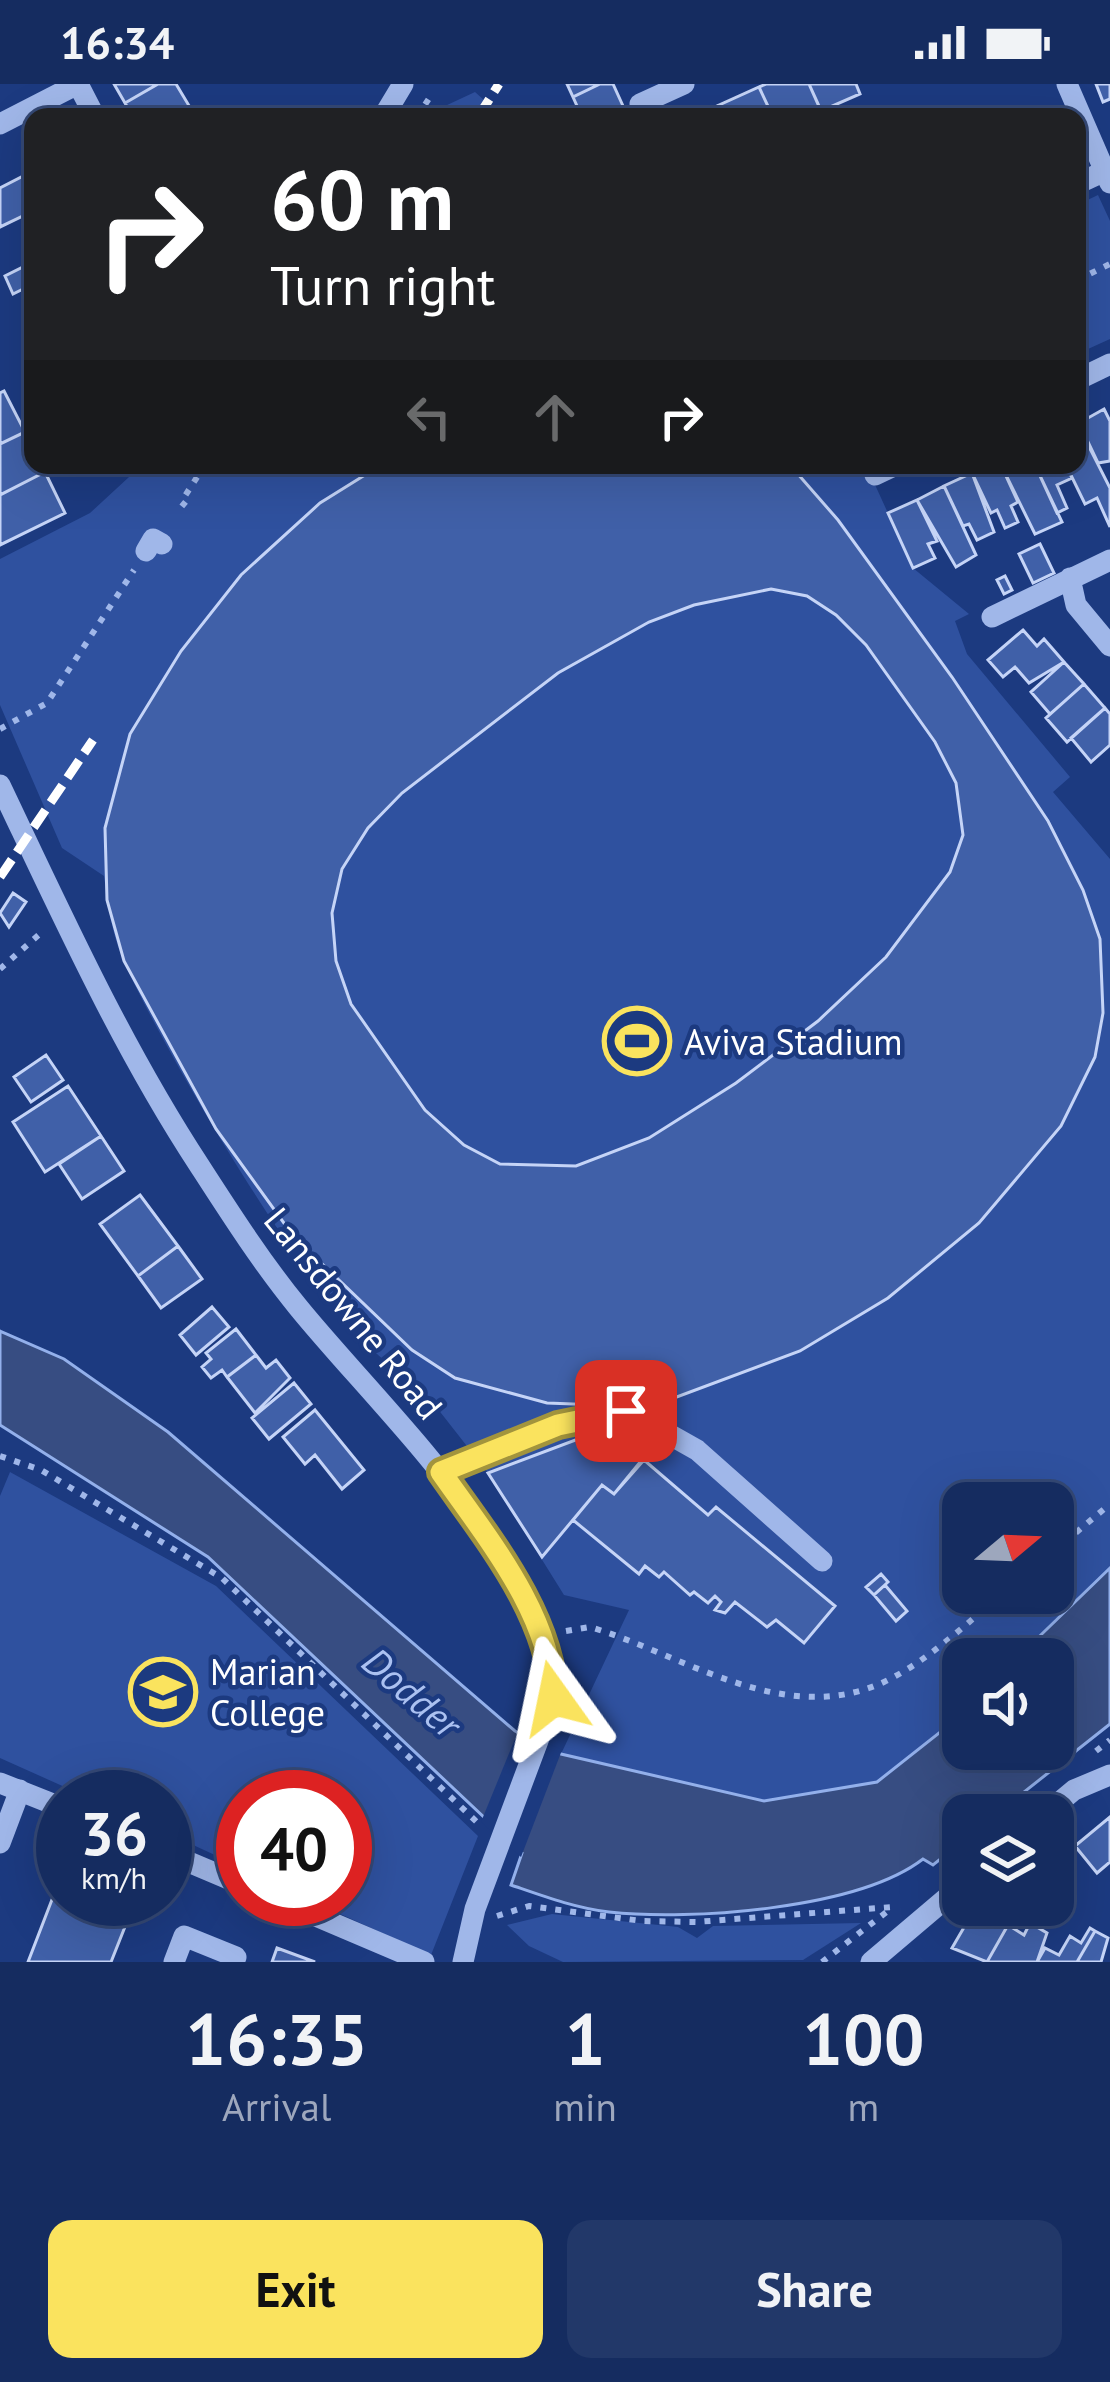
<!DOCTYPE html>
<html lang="en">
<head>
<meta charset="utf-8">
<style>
  body { margin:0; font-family:"PT Sans",sans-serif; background:#223869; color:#f1f3f6; height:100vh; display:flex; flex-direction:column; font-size:45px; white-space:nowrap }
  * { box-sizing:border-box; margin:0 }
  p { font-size:39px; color:#9da7bd }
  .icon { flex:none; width:66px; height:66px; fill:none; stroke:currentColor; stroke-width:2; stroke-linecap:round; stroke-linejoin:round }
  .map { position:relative; height:1878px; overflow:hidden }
  .drawer { display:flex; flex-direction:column; background:#152c60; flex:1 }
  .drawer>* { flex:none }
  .guide { position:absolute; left:24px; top:24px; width:1062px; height:366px; border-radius:24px; box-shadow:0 12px 48px #0002,0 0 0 3px #344875; background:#202124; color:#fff; overflow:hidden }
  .needle { width:78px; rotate:71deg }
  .controls { position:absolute; left:942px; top:1398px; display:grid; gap:24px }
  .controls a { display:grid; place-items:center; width:132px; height:132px; border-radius:24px; background:#152c60; box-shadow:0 12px 48px #0002,0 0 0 3px #344875; font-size:60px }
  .speed { position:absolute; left:36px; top:1686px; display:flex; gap:24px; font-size:60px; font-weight:700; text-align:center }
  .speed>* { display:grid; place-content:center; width:156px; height:156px; border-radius:50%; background:#152c60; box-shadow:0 12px 48px #0002,0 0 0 3px #344875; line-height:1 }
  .speed small { font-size:30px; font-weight:400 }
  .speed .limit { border:18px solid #d22; background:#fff; color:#111 }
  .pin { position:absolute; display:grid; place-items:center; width:102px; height:102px; color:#fff; margin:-51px; border-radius:24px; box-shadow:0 6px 18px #0006 }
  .me { position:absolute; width:132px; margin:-66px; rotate:348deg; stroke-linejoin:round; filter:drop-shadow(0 0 9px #0008) }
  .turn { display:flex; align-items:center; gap:42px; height:252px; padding:0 48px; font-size:54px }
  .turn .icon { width:156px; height:156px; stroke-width:2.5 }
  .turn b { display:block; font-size:84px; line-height:102px }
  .lanes { display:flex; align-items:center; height:114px; padding:0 48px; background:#0003; justify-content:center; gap:60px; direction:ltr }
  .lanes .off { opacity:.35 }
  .eta { display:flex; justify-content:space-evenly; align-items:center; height:204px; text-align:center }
  .eta b { font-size:72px; font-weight:700; line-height:84px }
  .cta { display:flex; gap:24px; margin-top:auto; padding:24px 48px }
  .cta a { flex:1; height:138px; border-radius:24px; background:#fae35e; color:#111; font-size:48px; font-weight:700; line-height:138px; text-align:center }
  .cta a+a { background:#223869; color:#f1f3f6 }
  .status { display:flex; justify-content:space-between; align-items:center; height:84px; padding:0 60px; background:#152c60; direction:ltr }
  .status svg { height:33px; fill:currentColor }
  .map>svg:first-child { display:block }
</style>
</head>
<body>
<div class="status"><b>16:34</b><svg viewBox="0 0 49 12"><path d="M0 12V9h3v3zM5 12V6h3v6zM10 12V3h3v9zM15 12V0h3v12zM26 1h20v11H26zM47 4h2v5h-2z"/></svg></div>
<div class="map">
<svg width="1110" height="1878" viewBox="0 0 1110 1878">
  <rect width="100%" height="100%" fill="#1c3a80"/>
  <path fill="#2f519f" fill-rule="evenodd" d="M475 8 503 33H438L445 22Z
    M1098 111 1110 137V255L1077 270V121Z
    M142 381H866L913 484 969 530 955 537 967 570 1070 693 1053 708 1110 775V1484L1016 1575H963V1630L877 1698 764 1717 561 1670 629 1526 564 1511 488 1389 412 1292C340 1277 153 948 122 873 111 846 108 820 104 792L62 764 0 621V475L90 429ZM963 1419H1053V1509H963Z
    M10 1388 216 1502 478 1752 431 1871 307 1815H345V1713H243V1784L165 1748V1713H87L0 1674V1412Z
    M552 1830 678 1843 697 1854 713 1842 861 1839 803 1876 563 1878 529 1862 507 1841Z"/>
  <path fill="#374d82" stroke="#93b0eb" stroke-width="3" d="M0 1247 64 1275 168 1348 515 1647 561 1670 764 1717 877 1698 963 1630V1665H1053V1575H1016L1110 1484V1640L995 1731H963V1757L933 1781 923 1775C858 1825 691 1837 609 1828 575 1824 543 1812 511 1801L522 1769 208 1473 0 1341Z"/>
  <path fill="#1c3a80" d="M519 1645 562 1666 521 1773 481 1738Z"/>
  <path fill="#4060a8" stroke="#c5d4f7" stroke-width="3" fill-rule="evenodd" d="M114 0H158L125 19Z
    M158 0H176L191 25 180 33H133L125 19Z
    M567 0H600L573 13Z
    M600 0H613L628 33H582L573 13Z
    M766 0H809L824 33H773L759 3Z
    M809 0H856L860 10 821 27Z
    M1096 0H1110V15L1103 18Z
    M759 3 773 33H722L717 22Z
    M717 22 722 33H694Z
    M33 87V127L0 143V104Z
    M33 178V200L13 210 5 192Z
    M4 307 25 348 0 360V309Z
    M1104 325 1110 337V377L1098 379 1079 339Z
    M1077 339 1110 404V443L1097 414 1085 420 1066 381H1077Z
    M25 348 33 381H41L45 388 0 411V360Z
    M381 381H790L838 436 952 593 1048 737 1083 806 1100 855 1103 929 1095 973 1061 1042 979 1139 888 1214 800 1267 666 1317 625 1322 547 1319 455 1294 412 1266 294 1153 216 1045 124 877 107 816 105 744 130 650 181 567 241 491 320 419ZM771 505 807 512 836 531 866 561 935 658 956 699 963 751 950 788 886 873 818 937 736 999 649 1054 576 1082 500 1080 464 1061 425 1026 351 920 336 877 332 829 342 785 368 744 402 709 558 589 649 538 694 521Z
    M988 381H1001L1018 418 1011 422 1018 438 1005 444 997 426 991 429 972 389Z
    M1001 381H1035L1062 438 1035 450Z
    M1035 381H1066L1072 394 1057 401 1067 424 1057 429Z
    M45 388 65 429 0 461V411Z
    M972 389 994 448 977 456 969 440 963 442 944 402Z
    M944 402 976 471 956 483 917 416Z
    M917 416 937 457 928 460 935 474 913 484 888 429Z
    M1040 460 1054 489 1033 499 1019 470Z
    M1005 492 1012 506 1004 510 997 496Z
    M1023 546 1037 562 1044 555 1064 578 1029 599 1015 583 1003 593 988 576Z
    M1064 578 1084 600 1050 630 1031 608Z
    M1084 600 1105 624 1067 658 1046 634Z
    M1105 624 1110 630V661L1091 678 1071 654Z
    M13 809 26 818 9 843 0 829Z
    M46 971 63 996 31 1018 14 993Z
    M68 1002 101 1052 45 1088 13 1038Z
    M101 1052 124 1087 82 1115 59 1080Z
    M140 1111 178 1162 138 1192 100 1140Z
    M178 1162 202 1195 161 1224 138 1192Z
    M212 1223 229 1243 196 1271 180 1251Z
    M236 1245 256 1271 227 1293 222 1286 211 1294 202 1283 211 1275 206 1269Z
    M256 1271 266 1284 276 1276 290 1294 255 1329 227 1293Z
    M294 1299 311 1320 269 1355 252 1334Z
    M315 1326 364 1386 342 1405 315 1371 305 1380 283 1353Z
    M618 1340 650 1366 614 1410 602 1401 542 1473 488 1389Z
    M644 1376 708 1431 716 1423 835 1522 804 1559 776 1536 767 1543 735 1518 725 1529 715 1526 721 1518 715 1512 708 1519 694 1508 690 1511 664 1488 659 1493 645 1482 639 1490 573 1436 602 1401 614 1410Z
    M881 1490 888 1498 874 1511 866 1503Z
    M885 1501 907 1527 896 1537 874 1511Z
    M1110 1733V1778L1097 1789 1075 1762Z
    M63 1787V1815H136L111 1878H28Z
    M977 1821H1011L1002 1838 1008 1841 987 1878 952 1864Z
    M1030 1839 1047 1849 1037 1878H987L1008 1841 1024 1851Z
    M1090 1844 1095 1847 1077 1878H1037L1045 1864 1059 1871 1070 1852 1081 1859Z
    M1095 1847 1108 1854 1101 1878H1077Z
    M277 1864 315 1878H272Z"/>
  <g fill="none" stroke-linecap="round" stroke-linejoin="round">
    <path stroke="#a0b7e9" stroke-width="6" stroke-dasharray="6 9" stroke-linecap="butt" d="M417 33 430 13
      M1077 196 1110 180
      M186 422 181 418 205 381
      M0 645 47 619 134 486
      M0 885 42 848
      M0 1372 41 1386 222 1494 482 1743
      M1053 1468 1110 1420
      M566 1547 590 1543C684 1571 784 1644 884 1598 928 1577 966 1540 1003 1509
      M1096 1667 1110 1656
      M497 1832 529 1822 642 1837 696 1838 892 1823
      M822 1878 889 1826"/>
    <path stroke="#a0b7e9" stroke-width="21" d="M1067 0 1110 99
      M640 20 684 0
      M376 33 385 30 403 0
      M0 40 78 0 95 33
      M1077 100 1105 87
      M1077 296 1110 280
      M875 391 896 381
      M146 467 153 455 162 460
      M1070 494 1076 521 1110 562
      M992 533 1110 476
      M0 701C61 829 121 962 199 1081 230 1129 262 1179 298 1223 379 1323 549 1480 554 1614L475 1825 463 1878
      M441 1388 558 1341 626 1326 697 1366 822 1477
      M0 1699 63 1724
      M1044 1731 1074 1706 1110 1691
      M0 1759 20 1706
      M165 1768 243 1801
      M276 1815 424 1878
      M174 1878 184 1852 236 1873 234 1878
      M871 1878 963 1800"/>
    <path stroke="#fff" stroke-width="9" stroke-dasharray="21 9" stroke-linecap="butt" d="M478 33 499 0
      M0 793 93 656"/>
  </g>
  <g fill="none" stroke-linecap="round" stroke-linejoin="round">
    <defs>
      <path id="route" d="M554 1614C551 1530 487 1454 441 1388L558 1341 626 1327"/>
    </defs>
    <use href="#route" stroke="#a2943d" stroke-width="30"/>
    <use href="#route" stroke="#fae35e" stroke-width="21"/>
  </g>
  <defs>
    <symbol id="stadium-ring" viewBox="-11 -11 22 22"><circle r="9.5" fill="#1c3a80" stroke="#fae35e" stroke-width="1.5"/><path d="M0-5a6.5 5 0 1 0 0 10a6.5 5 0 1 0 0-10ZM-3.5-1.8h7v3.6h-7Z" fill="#fae35e"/></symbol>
    <symbol id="school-ring" viewBox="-11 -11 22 22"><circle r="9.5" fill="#1c3a80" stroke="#fae35e" stroke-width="1.5"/><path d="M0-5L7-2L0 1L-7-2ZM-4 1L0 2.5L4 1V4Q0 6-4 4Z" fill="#fae35e"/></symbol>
  </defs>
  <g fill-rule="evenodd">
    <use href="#stadium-ring" x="599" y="919" width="76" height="76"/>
    <use href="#school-ring" x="125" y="1570" width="76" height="76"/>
  </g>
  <g text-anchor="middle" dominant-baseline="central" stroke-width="9" stroke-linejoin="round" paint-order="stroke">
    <g font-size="36" fill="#fff" stroke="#1c3a80" text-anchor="start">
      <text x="684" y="957">Aviva Stadium</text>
      <text x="210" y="1587">Marian<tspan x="210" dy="41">College</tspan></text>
    </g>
    <g font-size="36" fill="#fff" stroke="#1c3a80">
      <text transform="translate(354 1229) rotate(51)">Lansdowne Road</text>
    </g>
    <g font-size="39" font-style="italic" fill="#abc1f1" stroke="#1c3a80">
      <text transform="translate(412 1608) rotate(41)">Dodder</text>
    </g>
  </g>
</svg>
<div class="controls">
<a><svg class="needle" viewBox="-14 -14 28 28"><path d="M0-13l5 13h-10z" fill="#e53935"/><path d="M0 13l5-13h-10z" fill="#9da7bd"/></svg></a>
<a><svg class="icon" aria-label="sound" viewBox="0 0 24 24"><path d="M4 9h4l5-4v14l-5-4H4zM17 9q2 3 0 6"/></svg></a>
<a><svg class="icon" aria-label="layers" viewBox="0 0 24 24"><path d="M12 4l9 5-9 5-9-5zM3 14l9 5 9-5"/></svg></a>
</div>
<div class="speed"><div>36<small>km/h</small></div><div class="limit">40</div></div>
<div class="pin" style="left:626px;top:1327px;background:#d93025"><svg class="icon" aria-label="arrive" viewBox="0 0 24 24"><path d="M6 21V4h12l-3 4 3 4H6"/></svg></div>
<svg class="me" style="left:554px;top:1614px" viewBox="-20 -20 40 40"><path d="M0-17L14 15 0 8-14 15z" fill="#fae35e" stroke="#fff" stroke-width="4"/></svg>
<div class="guide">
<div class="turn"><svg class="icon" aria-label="right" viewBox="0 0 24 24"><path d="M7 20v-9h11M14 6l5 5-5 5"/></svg><div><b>60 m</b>Turn right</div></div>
<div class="lanes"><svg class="icon off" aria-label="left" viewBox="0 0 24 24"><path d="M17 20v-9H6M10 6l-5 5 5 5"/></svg><svg class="icon off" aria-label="ahead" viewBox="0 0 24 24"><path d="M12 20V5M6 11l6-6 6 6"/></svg><svg class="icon" aria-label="right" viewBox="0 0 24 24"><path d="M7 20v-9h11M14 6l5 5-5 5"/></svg></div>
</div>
</div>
<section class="drawer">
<div class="eta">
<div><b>16:35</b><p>Arrival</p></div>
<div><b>1</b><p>min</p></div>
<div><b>100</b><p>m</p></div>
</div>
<div class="cta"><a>Exit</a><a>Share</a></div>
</section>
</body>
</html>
